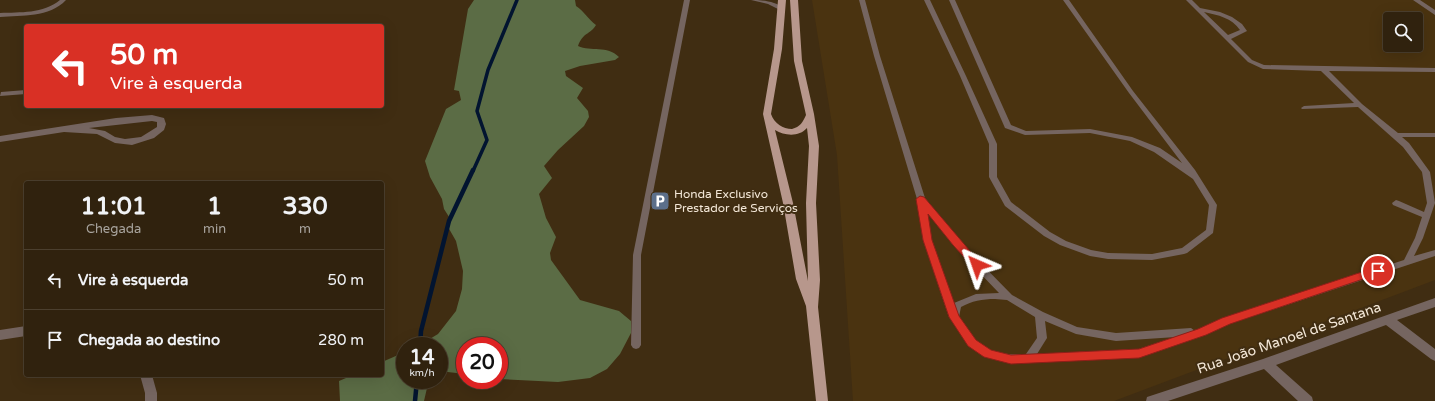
<!DOCTYPE html>
<html lang="pt">
<head>
<meta charset="utf-8">
<style>
  body { margin:0; font-family:"Varela Round",sans-serif; background:#382a17; color:#f1f3f6; height:100vh; display:flex; flex-direction:column; font-size:15px; white-space:nowrap }
  * { box-sizing:border-box; margin:0 }
  p { font-size:13px; color:#a8a49e }
  .icon { flex:none; width:22px; height:22px; fill:none; stroke:currentColor; stroke-width:2; stroke-linecap:round; stroke-linejoin:round }
  .map { position:relative; flex:1; overflow:hidden }
  .drawer { position:absolute; left:24px; top:181px; width:360px; height:196px; display:flex; flex-direction:column; background:#30220e; border-radius:4px; box-shadow:0 4px 16px #0002,0 0 0 1px #4b3f2e }
  .drawer>* { flex:none }
  .top-card { position:absolute; left:24px; top:24px; width:360px; height:84px; border-radius:4px; box-shadow:0 4px 16px #0002,0 0 0 1px #4b3f2e; background:#d93025; color:#fff; overflow:hidden }
  .tools { position:absolute; left:1383px; top:12px; display:grid; gap:8px }
  .tools a { display:grid; place-items:center; width:40px; height:40px; border-radius:4px; background:#30220e; box-shadow:0 4px 16px #0002,0 0 0 1px #4b3f2e; font-size:20px }
  .speed { position:absolute; left:396px; top:337px; display:flex; gap:8px; font-size:20px; font-weight:700; text-align:center }
  .speed>* { display:grid; place-content:center; width:52px; height:52px; border-radius:50%; background:#30220e; box-shadow:0 4px 16px #0002,0 0 0 1px #4b3f2e; line-height:1 }
  .speed small { font-size:10px; font-weight:400 }
  .speed .limit { border:6px solid #d22; background:#fff; color:#111 }
  .pin { position:absolute; display:grid; place-items:center; width:34px; height:34px; color:#fff; margin:-17px; border:2px solid #fff; border-radius:50%; box-shadow:0 1px 4px #0007 }
  .me { position:absolute; width:44px; margin:-22px; rotate:317deg; stroke-linejoin:round; filter:drop-shadow(0 0 3px #0008) }
  .turn { display:flex; align-items:center; gap:14px; height:84px; padding:0 20px; font-size:18px }
  .turn .icon { width:52px; height:52px; stroke-width:2.5 }
  .turn b { display:block; font-size:28px; line-height:34px }
  .eta { display:flex; justify-content:space-evenly; align-items:center; height:68px; text-align:center }
  .eta b { font-size:24px; font-weight:800; line-height:28px }
  ul { padding:0; list-style:none }
  li { display:flex; align-items:center; gap:12px; height:60px; padding:0 20px; border-top:1px solid #4b3f2e }
  li div { flex:1 }
  li b { display:block; font-size:15px }
  li em { font-style:normal }
  .map>svg:first-child { display:block }
</style>
</head>
<body>
<div class="map">
<svg width="1435" height="401" viewBox="0 0 1435 401">
  <rect width="100%" height="100%" fill="#402d12"/>
  <path fill="#4a3310" fill-rule="evenodd" d="M812 0H1435V280L1114 401H853L837 155ZM1390 19H1416V45H1390Z"/>
  <path fill="#5b6c45" d="M474 0H575L576 6C584 11 588 19 596 25 590 35 583 32 578 46 591 52 607 45 619 57L615 60 580 66 565 71 566 76 583 88 577 98 588 111 589 117 584 126 558 150 544 166 552 178 539 194 546 218 556 237 550 253 551 260 580 300 619 311 631 321V333L620 354 607 369 590 378 558 382 499 379V346H465V374L439 371V346H418L438 334 456 311 462 289 463 271 456 241 448 227 451 220 444 209 442 199 430 177 425 161 446 109 461 100 459 91 454 90 468 9Z
    M405 352V380H432L427 388 424 401H340L339 381 353 375H382V362Z"/>
  <g fill="none" stroke-linecap="round" stroke-linejoin="round">
    <path stroke="#021430" stroke-width="3.5" d="M473 171 487 140 477 111 488 70 517 0"/>
    <path stroke="#021430" stroke-width="4.5" d="M420 346 421 331 449 221 473 170
      M415 401 417 380"/>
    <path fill="#756560" fill-rule="evenodd" d="M60 0H66C49 18 22 15 0 17V13C20 12 43 14 60 0Z
      M684 0H690L641 255V345L639 348 636 349 633 348 631 345 633 255Z
      M751 0C764 0 775 1 785 9L780 10 768 4Z
      M859 0H865L880 56 925 198 959 241 1012 295 1043 312 1077 327 1116 333 1191 328 1195 331 1223 318 1404 260 1415 238 1422 217 1393 205 1392 203 1396 200 1399 201 1424 212 1427 203 1422 172 1403 147 1358 107 1302 109 1301 108 1304 106 1354 103 1321 71 1263 69 1248 62 1186 0H1192L1200 8 1220 12 1232 17 1242 24 1247 31 1231 39 1252 60 1264 65 1435 68V72L1329 71 1362 104 1398 133H1435V137H1402L1409 143 1430 172 1435 203 1423 238 1414 256 1435 250V256L1229 324 1205 335 1139 357 1011 363 985 357 969 346 949 317 923 240 917 199 874 56ZM1204 12C1218 15 1232 18 1240 30L1228 35ZM927 212 953 245 999 293 976 294 954 303 931 240ZM995 299 1007 300 1035 317 1037 338 1026 354C1008 355 989 354 976 340 969 334 964 324 959 317L961 307C972 301 982 299 995 299ZM1045 321 1076 334 1116 341 1176 337 1139 349 1037 354 1047 338Z
      M924 0H930L966 76 997 144V177L1011 202 1050 232 1066 241 1091 250 1108 253 1152 254 1182 248 1206 230 1209 205 1193 179 1154 152 1130 141 1090 133 1025 135 1005 128 949 0H955L1011 125 1026 131 1090 129 1132 137 1160 148 1182 163 1129 93 1063 0H1069L1133 91 1195 170 1217 205 1213 233 1187 253 1184 254 1152 260 1108 259 1090 256 1060 245 1044 236 1005 206 989 177V144L960 76Z
      M1413 0H1420L1435 10V15Z
      M26 90V94L0 96 1 92Z"/>
    <path fill="#756560" fill-rule="evenodd" d="M152 115 164 118 166 124 164 130 154 138 132 145 115 143 97 134 64 132 0 142V136L116 118ZM152 121 157 122V127L141 137 125 139 115 137 105 131 89 128Z
      M1435 298V307L1397 320 1435 349V361L1431 359 1386 325 1276 365 1312 397 1313 401H1298L1264 369 1168 401H1146L1147 397 1263 359Z
      M26 326V336L0 340V330Z
      M140 375H152L157 393V401H145V393Z"/>
    <path fill="#b7978c" fill-rule="evenodd" d="M778 0H786L782 49 771 114C774 123 783 129 792 129 800 127 803 122 806 115L794 61 790 0H798L802 61 814 114 819 146 816 203 820 280 818 307 828 401H816L806 306 796 279 783 203 763 114 774 49ZM807 128 809 146 806 203 808 281 793 203 775 130C785 136 799 137 807 128Z"/>
  </g>
  <path fill="#d93025" stroke="#8d1f18" d="M920 196 924 197 982 265 980 267H973L953 245 928 214 932 240 959 316 976 340 991 350 1011 355 1139 349 1198 329 1222 318 1374 268H1381L1383 271 1381 273 1230 324 1206 335 1139 358 1011 364 984 357 968 346 949 317 923 240 916 199Z"/>
  <defs>
    <symbol id="parking-square" viewBox="-11 -11 22 22"><rect x="-9" y="-9" width="18" height="18" rx="4" fill="#5c6f8a" stroke="#402d12"/><path d="M-3.5-5.5H1a3.5 3.5 0 0 1 0 7H-1V5.5H-3.5ZM-1-3.4V-.6H.8a1.4 1.4 0 0 0 0-2.8Z" fill="#fff"/></symbol>
  </defs>
  <g fill-rule="evenodd">
    <use href="#parking-square" x="649" y="190" width="22" height="22"/>
  </g>
  <g text-anchor="middle" dominant-baseline="central" stroke-width="4" stroke-linejoin="round" paint-order="stroke">
    <g font-size="12" fill="#f4e8d8" stroke="#402d12" text-anchor="start">
      <text x="674" y="194">Honda Exclusivo<tspan x="674" dy="14">Prestador de Serviços</tspan></text>
    </g>
    <g font-size="14" fill="#f4e8d8" stroke="#402d12">
      <text transform="translate(1289 338) rotate(-19)">Rua João Manoel de Santana</text>
    </g>
  </g>
</svg>
<div class="tools">
<a><svg class="icon" aria-label="search" viewBox="0 0 24 24"><circle cx="10" cy="10" r="6"/><path d="M15 15l6 6"/></svg></a>
</div>
<div class="speed"><div>14<small>km/h</small></div><div class="limit">20</div></div>
<div class="pin" style="left:1378px;top:271px;background:#d93025"><svg class="icon" aria-label="arrive" viewBox="0 0 24 24"><path d="M6 21V4h12l-3 4 3 4H6"/></svg></div>
<svg class="me" style="left:977px;top:265px" viewBox="-20 -20 40 40"><path d="M0-17L14 15 0 8-14 15z" fill="#d93025" stroke="#fff" stroke-width="4"/></svg>
<div class="top-card">
<div class="turn"><svg class="icon" aria-label="left" viewBox="0 0 24 24"><path d="M17 20v-9H6M10 6l-5 5 5 5"/></svg><div><b>50 m</b>Vire à esquerda</div></div>
</div>
<section class="drawer">
<div class="eta">
<div><b>11:01</b><p>Chegada</p></div>
<div><b>1</b><p>min</p></div>
<div><b>330</b><p>m</p></div>
</div>
<ul>
<li><svg class="icon" aria-label="left" viewBox="0 0 24 24"><path d="M17 20v-9H6M10 6l-5 5 5 5"/></svg><div><b>Vire à esquerda</b></div><em>50 m</em></li>
<li><svg class="icon" aria-label="arrive" viewBox="0 0 24 24"><path d="M6 21V4h12l-3 4 3 4H6"/></svg><div><b>Chegada ao destino</b></div><em>280 m</em></li>
</ul>
</section>
</div>
</body>
</html>
